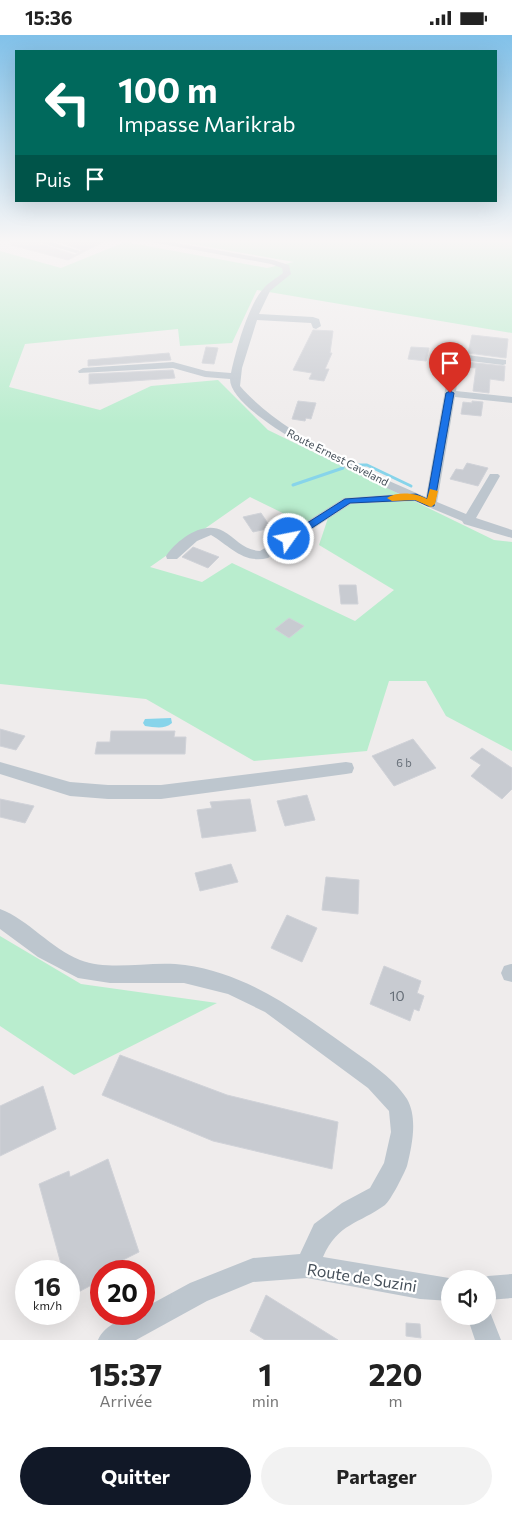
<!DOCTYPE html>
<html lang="fr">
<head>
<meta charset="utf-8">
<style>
  body { margin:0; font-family:Commissioner,sans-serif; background:#f2f2f2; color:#222; height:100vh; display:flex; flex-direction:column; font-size:19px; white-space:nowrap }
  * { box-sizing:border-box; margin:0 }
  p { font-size:16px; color:#767676 }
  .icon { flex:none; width:28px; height:28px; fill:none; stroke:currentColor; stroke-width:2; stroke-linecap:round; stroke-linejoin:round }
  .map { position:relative; height:1305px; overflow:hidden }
  .sheet { display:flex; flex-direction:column; background:#fff; flex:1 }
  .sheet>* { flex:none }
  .hud { position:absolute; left:15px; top:15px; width:482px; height:152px; border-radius:0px; box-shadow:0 5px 20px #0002; background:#00695c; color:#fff; overflow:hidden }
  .controls { position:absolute; left:441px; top:1235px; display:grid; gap:10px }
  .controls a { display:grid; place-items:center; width:55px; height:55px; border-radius:50%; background:#fff; box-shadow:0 5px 20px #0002; font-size:25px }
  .speed { position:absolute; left:15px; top:1225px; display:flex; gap:10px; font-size:25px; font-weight:700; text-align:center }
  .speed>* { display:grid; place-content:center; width:65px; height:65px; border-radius:50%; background:#fff; box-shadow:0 5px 20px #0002; line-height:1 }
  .speed small { font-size:12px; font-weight:400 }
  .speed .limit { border:8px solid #d22; background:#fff; color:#111 }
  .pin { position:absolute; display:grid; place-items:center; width:42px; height:42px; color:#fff; margin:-51px -21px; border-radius:50% 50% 50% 0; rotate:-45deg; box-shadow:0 0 5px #0007 }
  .pin .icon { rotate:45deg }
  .me { position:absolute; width:55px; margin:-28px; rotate:57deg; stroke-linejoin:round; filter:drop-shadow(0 0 4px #0008) }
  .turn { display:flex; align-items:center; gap:18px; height:105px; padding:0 20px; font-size:22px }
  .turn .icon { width:65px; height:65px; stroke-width:2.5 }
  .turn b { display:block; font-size:35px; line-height:42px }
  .then { display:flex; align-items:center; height:48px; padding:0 20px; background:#0003; gap:10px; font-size:19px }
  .eta { display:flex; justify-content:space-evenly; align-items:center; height:85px; text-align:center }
  .eta b { font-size:30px; font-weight:700; line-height:35px }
  .button { display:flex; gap:10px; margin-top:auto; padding:10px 20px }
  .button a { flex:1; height:58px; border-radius:30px; background:#111827; color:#fff; font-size:20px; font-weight:700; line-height:58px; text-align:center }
  .button a+a { background:#f2f2f2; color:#222 }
  .status { display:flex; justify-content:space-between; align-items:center; height:35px; padding:0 25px; background:#fff; direction:ltr }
  .status svg { height:14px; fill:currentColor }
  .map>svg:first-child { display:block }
</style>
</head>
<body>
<div class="status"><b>15:36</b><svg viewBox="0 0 49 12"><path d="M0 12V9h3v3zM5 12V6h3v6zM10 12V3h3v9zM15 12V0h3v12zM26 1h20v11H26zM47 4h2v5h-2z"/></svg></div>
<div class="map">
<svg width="512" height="1305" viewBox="0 0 512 1305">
  <rect width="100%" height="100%" fill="#efecec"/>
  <path fill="#b9edce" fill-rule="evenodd" d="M174 206H512V298L257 255 232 308 180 311 178 294 25 309 9 352 100 375 151 351 218 345 268 395 494 505 512 507V716L446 681 426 646H389L367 716 254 726 146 664 0 649V216L61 233 125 207 267 233 294 227ZM250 462 303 488 330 477 319 510 394 555 355 586 232 528 202 547 150 532Z
    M0 901 81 949 217 968 74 1040 0 991Z"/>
  <path fill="#87d4ea" d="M171 683 172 688C164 695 154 692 145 691L143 688 145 684Z"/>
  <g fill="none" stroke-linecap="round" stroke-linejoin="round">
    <path stroke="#87d4ea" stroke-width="3" d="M359 430H367L411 451
      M293 450 343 433"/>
  </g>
  <path fill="#c8cbd1" stroke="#d0d2d8" d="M11 206H32L75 220 82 215 55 206H105L68 225 11 210Z
    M313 295 333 296 330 318H332L325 334H329L324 346 309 344 312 338 293 335Z
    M472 300 508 304 506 323 468 318Z
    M206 312 218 313 214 329 202 328Z
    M411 312 429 313 426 326 408 324Z
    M169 318 171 325 88 331V325Z
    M466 327 505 331 504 346 490 344 489 358 473 356 476 333 465 332Z
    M173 335 175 343 89 349V339Z
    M298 366 316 368 311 384 306 383 305 386 292 384Z
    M472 366 483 367 481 381 461 379 463 367 472 368Z
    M467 428 488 433 478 451 450 444 456 434 463 435Z
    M261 478 271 493 253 497 243 482Z
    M193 512 219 522 208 533 182 522Z
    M339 550H356L358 569H341Z
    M289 583 304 591 289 603 275 594Z
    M0 694 25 701 16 715 0 711Z
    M111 696H175L174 702H186L185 719H95L97 707H110Z
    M413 704 436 733 394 751 372 721Z
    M482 713 512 733V754L502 764 471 741 481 730 470 723Z
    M307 760 315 785 285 791 277 766Z
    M0 764 34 771 25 788 0 782Z
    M250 764 256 796 202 803 197 775 212 773 210 767Z
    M231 829 238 847 200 856 195 838Z
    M326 842 359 845 358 879 322 875Z
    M287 880 317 893 302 927 271 913Z
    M384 931 421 946 417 958 424 961 419 976 414 974 410 986 370 969Z
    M120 1020 227 1060 338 1087 332 1134 213 1106 102 1060Z
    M43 1051 56 1094 0 1121V1071Z
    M108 1124 139 1217 101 1236V1245L69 1262V1236H63L39 1149 69 1136 70 1142Z
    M266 1260 338 1305H265L250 1296Z
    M406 1288 420 1289 421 1303 406 1301Z"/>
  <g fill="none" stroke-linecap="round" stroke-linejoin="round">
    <path fill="#bdc6ce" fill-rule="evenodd" d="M34 206H48L80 216 76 218Z
      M146 206H165L273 225 289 230 291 239 270 256 259 279 313 282 319 284 321 291 316 294 313 293 311 288 257 285 242 333 240 351C282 400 367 437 426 462L450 327 459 319 506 325V329L503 330 462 325 460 327 456 356 512 362V368L455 362 437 467 466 479 490 439H498L500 441 476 483 512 495V503L464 489 462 486 414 466 351 469 268 523C243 529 230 511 211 500L197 506 177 524H167L166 521C177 505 203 485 223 496 237 504 243 515 260 516L344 463 400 459C367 444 230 381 230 344L205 342 173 333 79 338 78 336 83 333 173 327 206 336 231 338C236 315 248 270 264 253 269 247 277 243 283 238L282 233 271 229Z
      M0 727 70 747 108 750H161L346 727 352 728 354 733 352 738 346 739 161 764H108L70 761 0 739Z
      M0 874C29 885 50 913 80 925 112 937 151 925 185 930 248 939 294 974 345 1010 367 1026 392 1041 407 1064 418 1083 412 1111 407 1131 404 1139 391 1165 385 1170 359 1189 338 1188 323 1222L455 1244H450V1266L420 1264 307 1243 253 1247 207 1266 136 1305H98C104 1290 128 1279 144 1279V1273L190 1248 253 1223 300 1219 314 1189 342 1168 370 1153 384 1128 391 1097 389 1076 368 1053 265 977 228 959 184 948H110L78 943 38 922 0 894Z
      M511 929H512V947L504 945 501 938 504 931Z
      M512 1239V1263L488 1265V1244H481L488 1241Z
      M488 1272 501 1305H475L467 1281H488Z"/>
  </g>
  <linearGradient id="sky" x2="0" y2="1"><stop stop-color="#81c1e9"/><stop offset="0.53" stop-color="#f8f6f6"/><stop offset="1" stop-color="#f8f6f6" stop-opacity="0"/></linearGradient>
  <rect width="512" height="389" fill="url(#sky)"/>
  <path fill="#1a73e8" stroke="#114b97" d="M450 356 454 358 434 471H428L415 465 350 468 292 506H285V502L345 464 416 459 427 464 446 358Z"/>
  <path fill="#f59e0b" d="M430 454 438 456 435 469 431 472 415 465 392 466 387 463C397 456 417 458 427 464Z"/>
  <g text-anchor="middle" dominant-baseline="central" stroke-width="4.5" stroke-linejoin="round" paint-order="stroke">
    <g font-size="11" fill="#454f59" stroke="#fff">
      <text transform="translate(338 422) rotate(27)">Route Ernest Caveland</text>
    </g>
    <g font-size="11" fill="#666e77">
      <text x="404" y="727">6 b</text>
    </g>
    <g font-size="14" fill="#666e77">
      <text x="397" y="960">10</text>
    </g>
    <g font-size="16" fill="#454f59" stroke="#fff">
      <text transform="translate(362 1242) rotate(9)">Route de Suzini</text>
    </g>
  </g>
</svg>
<div class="controls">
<a><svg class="icon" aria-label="sound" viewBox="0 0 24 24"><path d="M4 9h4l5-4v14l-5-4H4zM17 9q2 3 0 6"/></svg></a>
</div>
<div class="speed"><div>16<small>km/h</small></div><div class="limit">20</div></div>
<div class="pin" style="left:450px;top:358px;background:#d93025"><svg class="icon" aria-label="arrive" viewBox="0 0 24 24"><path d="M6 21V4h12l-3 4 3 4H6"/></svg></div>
<svg class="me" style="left:289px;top:504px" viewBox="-20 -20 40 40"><circle r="17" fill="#1a73e8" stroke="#fff" stroke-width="3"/><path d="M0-11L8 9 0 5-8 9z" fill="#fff"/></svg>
<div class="hud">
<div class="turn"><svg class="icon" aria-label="left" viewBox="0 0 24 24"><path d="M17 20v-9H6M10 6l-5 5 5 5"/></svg><div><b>100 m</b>Impasse Marikrab</div></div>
<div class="then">Puis<svg class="icon" aria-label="arrive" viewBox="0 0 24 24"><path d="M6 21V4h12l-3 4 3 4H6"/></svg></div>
</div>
</div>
<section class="sheet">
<div class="eta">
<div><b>15:37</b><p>Arrivée</p></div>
<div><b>1</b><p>min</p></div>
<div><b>220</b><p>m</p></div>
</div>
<div class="button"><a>Quitter</a><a>Partager</a></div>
</section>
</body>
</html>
